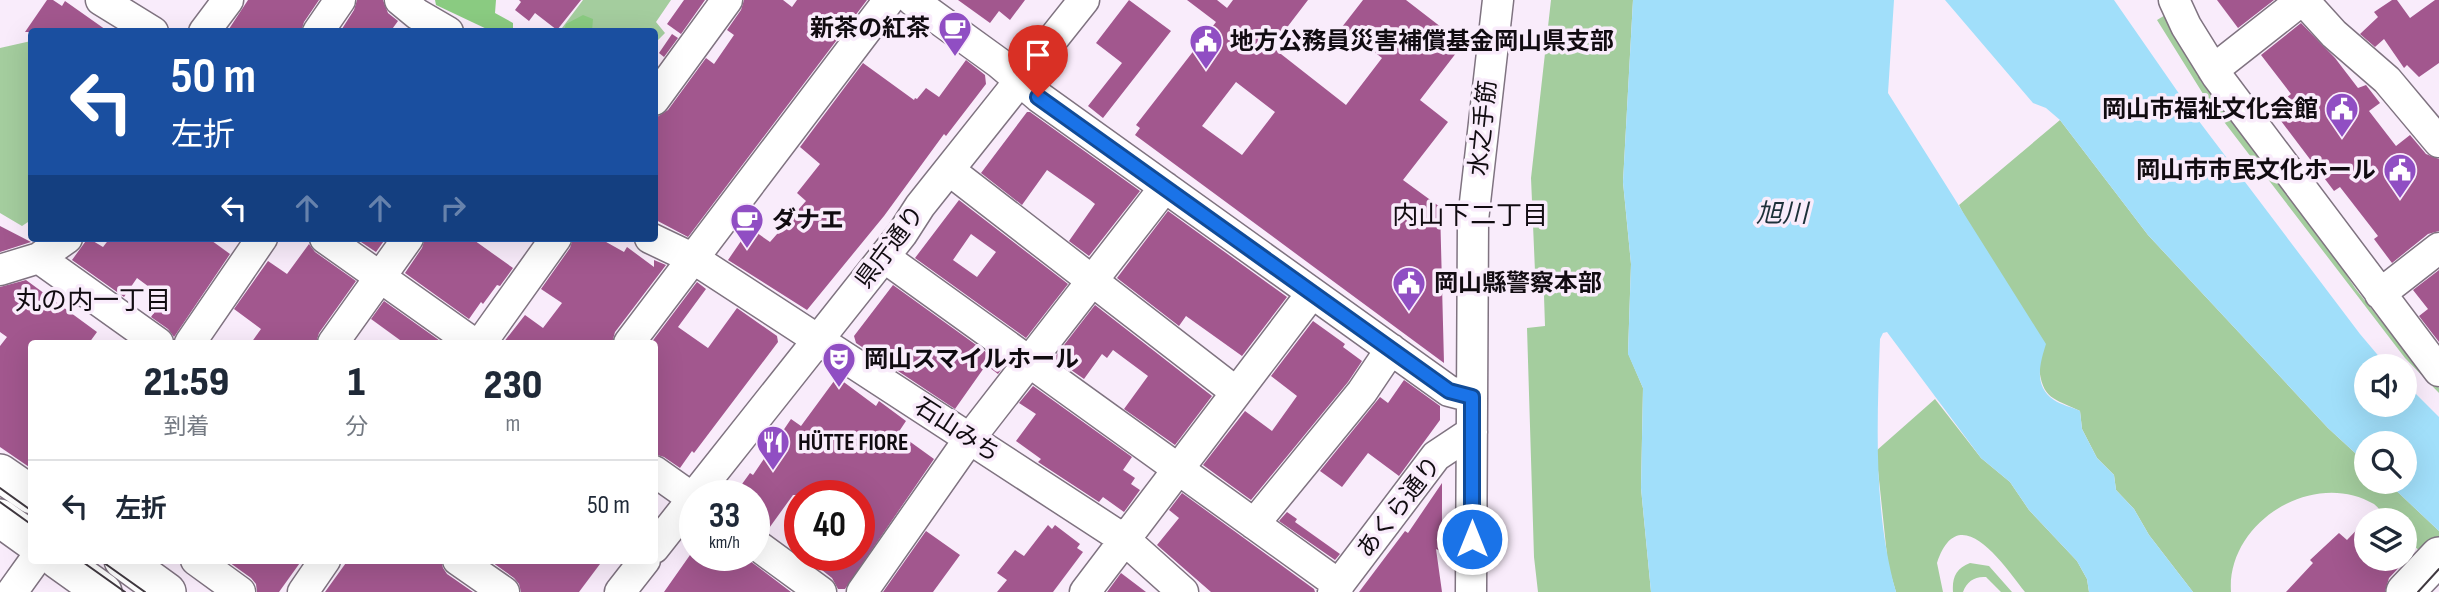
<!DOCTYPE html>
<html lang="ja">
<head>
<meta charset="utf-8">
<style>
  body { margin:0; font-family:"Sofia Sans Condensed","Noto Sans JP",sans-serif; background:#f2f2f3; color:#1f2937; height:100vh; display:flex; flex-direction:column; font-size:26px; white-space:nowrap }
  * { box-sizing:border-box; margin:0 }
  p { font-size:23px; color:#747a83 }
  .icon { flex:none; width:38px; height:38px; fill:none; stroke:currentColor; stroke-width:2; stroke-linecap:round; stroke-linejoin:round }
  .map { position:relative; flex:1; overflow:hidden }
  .details { position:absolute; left:28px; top:340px; width:630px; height:224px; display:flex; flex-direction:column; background:#fff; border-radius:7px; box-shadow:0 7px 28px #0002 }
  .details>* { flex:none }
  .hud { position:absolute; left:28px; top:28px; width:630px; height:214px; border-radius:7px; box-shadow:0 7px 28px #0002; background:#1a4fa0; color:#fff; overflow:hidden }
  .controls { position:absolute; left:2354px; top:354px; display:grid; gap:14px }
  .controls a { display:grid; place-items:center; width:63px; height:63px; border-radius:50%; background:#fff; box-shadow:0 7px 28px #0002; font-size:35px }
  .speed { position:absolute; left:679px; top:480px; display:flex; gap:14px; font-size:35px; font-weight:700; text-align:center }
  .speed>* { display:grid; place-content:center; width:91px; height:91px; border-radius:50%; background:#fff; box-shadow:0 7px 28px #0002; line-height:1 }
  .speed small { font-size:18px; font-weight:400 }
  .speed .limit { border:10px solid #d22; background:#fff; color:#111 }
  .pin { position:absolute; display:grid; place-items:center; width:60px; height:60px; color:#fff; margin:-72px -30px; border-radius:50% 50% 50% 0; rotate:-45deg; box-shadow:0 0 7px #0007 }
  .pin .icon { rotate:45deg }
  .me { position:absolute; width:77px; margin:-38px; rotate:0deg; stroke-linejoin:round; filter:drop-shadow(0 0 5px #0008) }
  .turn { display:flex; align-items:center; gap:24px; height:147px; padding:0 28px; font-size:32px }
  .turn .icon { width:91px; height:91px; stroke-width:2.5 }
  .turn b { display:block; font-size:49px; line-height:60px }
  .lanes { display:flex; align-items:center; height:66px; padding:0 28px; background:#0003; justify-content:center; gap:35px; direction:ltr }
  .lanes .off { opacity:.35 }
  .eta { display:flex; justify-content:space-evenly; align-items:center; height:119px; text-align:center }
  .eta b { font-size:42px; font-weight:800; line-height:49px }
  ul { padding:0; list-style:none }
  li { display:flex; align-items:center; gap:21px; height:91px; padding:0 28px; border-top:2px solid #e0e1e3 }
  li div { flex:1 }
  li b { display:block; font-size:26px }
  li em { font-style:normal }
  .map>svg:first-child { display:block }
</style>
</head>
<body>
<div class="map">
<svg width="2439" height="592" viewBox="0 0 2439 592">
  <rect width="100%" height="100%" fill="#f9ecfb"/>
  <path fill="#a4cd9e" d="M583 0H671L656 22 665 33 655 43 654 32H559Z
    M1551 0H1633L1623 182 1631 264 1628 353 1643 388 1641 488 1651 592H1538L1534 557 1527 328 1545 326 1544 296 1536 295 1531 178Z
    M2167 14 2309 217 2355 288 2408 355 2439 388V393L2405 358 2205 97 2157 20Z
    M31 41V220L22 226 0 213V48Z
    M2060 120 2148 235 2328 428 2366 463V481H2386L2439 531V541L2425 557 2405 536 2404 520H2389C2384 515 2379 508 2374 504 2313 468 2226 523 2231 592H2193L2149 535 2134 509 2116 490 2114 475 2097 458 2082 429 2080 411C2054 398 2042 400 2039 366L1959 205Z
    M1935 399 1981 458 2010 482 2029 510 2077 561 2087 579 2089 592H2025C2005 567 1959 496 1937 563L1943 592H1896L1888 565 1876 451Z
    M1970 563 1989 566 2012 592H2001L1986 577C1975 576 1967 581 1963 592H1953C1952 578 1956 568 1970 563Z"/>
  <path fill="#8acb81" d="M435 0H496L495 13 513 23V31H491L436 5Z
    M583 15 593 19 592 31H564L566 24Z"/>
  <path fill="#a1dffa" d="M1633 0H1894L1888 93 2046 344C2040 363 2033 386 2054 400 2061 405 2072 407 2080 411L2082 429 2097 458 2114 475 2116 490 2134 509 2149 535 2193 592H2089L2087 579 2077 561 2029 510 2010 482 1981 458 1887 332 1883 333 1880 339C1877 423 1873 510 1896 592H1651L1641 488 1643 388 1628 354 1631 264 1623 182Z
    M1945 0H2114L2189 108 2360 334 2387 366H2366V404H2404L2405 383 2439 417V531L2386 481H2404V443H2366V463L2328 428 2148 235 2060 120 2046 108 2033 103Z"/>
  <path fill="#a2578e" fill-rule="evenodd" d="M47 0H53L62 6 65 1 109 32H25Z
    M248 0H319L304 22 301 32H227Z
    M357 0H383L388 13 398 21 390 32H340L354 10Z
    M519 0H581L557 30 535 13 529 21 515 10 521 2Z
    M684 0H705L681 34 667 24Z
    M744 0H783L792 7 797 0H867L688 237 654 219V119L668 110 706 58 714 64 734 35 727 30 741 10Z
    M958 0H1025L1010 20 999 11 990 23Z
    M1129 0 1171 31 1103 118 1088 106 1122 63 1096 43Z
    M1187 0H1217L1227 8 1233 0H1308L1272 47 1346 105 1382 58 1342 27 1363 0H1406L1463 44 1420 100 1448 122 1403 180 1440 207 1444 363 1135 135 1140 128 1136 125 1216 22ZM1236 82 1275 112 1242 155 1202 126Z
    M2217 0H2274L2238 28Z
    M2392 0H2397L2410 18 2435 0H2439V63L2419 77 2407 65 2404 68 2384 39 2375 47 2360 34 2378 17 2374 12Z
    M2301 23 2335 58 2358 88 2366 85 2380 103 2369 111 2396 146 2410 135 2426 154 2439 159V231L2428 234 2392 263 2374 239 2378 236 2340 187 2334 191 2272 109 2291 94 2261 55Z
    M672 34 678 38 664 57 659 53Z
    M966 60 985 75 986 84 946 136 944 134 884 216 807 310 728 260 750 228 770 242 806 201 797 193 820 164 800 147 863 63 914 100 915 98 917 99 926 88 939 97Z
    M1027 112H1030L1140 191 1089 256 1069 241 1095 204 1090 200 1047 170 1022 205 981 173Z
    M959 200 1068 284 1026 338 915 258ZM971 234 996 252 977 277 953 260Z
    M1168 211 1287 297 1242 356 1186 316 1179 326 1117 278Z
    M0 226 31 242 0 252Z
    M88 238 103 247 110 238H208L230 254 174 337 168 329 151 317 164 298 137 278 124 297 72 260Z
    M355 238H386L376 252Z
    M425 238H471L513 268 500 286 497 285 483 304 481 302 469 319 405 273 422 248Z
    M573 238H599L624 252 627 247 654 267V260L666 265 615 332 612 343H503L525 315 543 328 562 303 541 289 570 248Z
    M309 244 315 252 356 281 319 333 316 343H251L261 329 234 309 268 261 287 274Z
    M2439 270V342L2419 316 2428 309 2413 290Z
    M26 280 97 332 89 343H32V469L0 447V346L7 337 0 332V287Z
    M697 282 706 289 678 327 708 348 737 308 777 336 778 342 694 453 692 451 680 468 664 457 654 454V343H651Z
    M893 285 1004 365 998 374 986 365 955 409 856 343 854 336Z
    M384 301 443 343H404L371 319Z
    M1095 305 1212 396 1175 445 1124 409 1148 376 1113 350 1107 358 1102 354 1084 379 1054 358Z
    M1313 321 1345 344 1343 347 1362 361 1348 382 1251 500 1203 465 1245 411 1272 431 1297 396 1271 376Z
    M837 377 876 406 879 401 906 421 898 433 934 459 845 589H838L832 578 803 555H859V495H793L767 531 754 526V495H734L750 473 753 475 791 419 801 426Z
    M1404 380 1440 406V420L1399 476 1368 453 1342 487 1320 471 1380 397 1388 403Z
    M1033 386 1132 457 1123 470 1135 478 1131 484 1140 490 1124 512 1103 497 1099 502 1038 462 1041 459 1016 441 1036 414 1019 403Z
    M1442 483V552L1436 549 1442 592H1359L1405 531 1408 533Z
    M1182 493 1314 589 1315 592H1211L1157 545 1179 518 1169 510Z
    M1287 512 1297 519 1295 522 1340 554 1335 560 1279 521Z
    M2366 520V558H2408L2389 578 2385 592H2286L2313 563 2310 560 2339 533 2347 540Z
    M1048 525 1052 529 1055 525 1080 544 1077 548 1083 552 1053 592H997L1007 580 997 573 1015 550 1024 556Z
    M926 531 960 555 933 592H883Z
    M690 555H742L791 592H664Z
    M226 560H302L279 592H257L256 584 251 578Z
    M348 560H441L443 568 447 574 473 592H325Z
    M489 560H603L579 592H521L519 584 514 578Z
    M1121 573 1146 592H1107Z"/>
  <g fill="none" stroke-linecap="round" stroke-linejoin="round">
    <defs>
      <path id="minor" d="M101 0 153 32
        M400 0 417 14 448 32
        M912 0 999 63 1039 97 1449 391 1472 397
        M2174 0 2186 26 2217 76 2439 371
        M2303 0 2334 34 2387 80 2439 142
        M204 32 228 0
        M318 32 340 0
        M2213 70 2302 0
        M654 100 727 0
        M949 170 1236 392
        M325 238 473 343
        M650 238 694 259 1125 540 1183 592
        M884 257 1339 585
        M39 258 158 343
        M0 270 39 258 67 238
        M2380 294 2439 248
        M190 343 262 238
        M333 343 408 238
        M481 343 556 238
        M629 343 889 0
        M654 471 695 500
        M695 495 902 234 920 206 1084 0
        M1254 524 1362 392 1391 349
        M754 543 821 592
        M654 548 695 496
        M196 560 240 592
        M458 560 504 592
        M12 592 35 560
        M303 592 325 560
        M620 592 645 560
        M862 592 970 438 1165 187
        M1085 592 1312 293
        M1333 592 1436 456 1472 432
        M1471 592 1473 220 1498 0"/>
      <path id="major" d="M0 473 32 495
        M0 518 32 541
        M58 560 103 592
        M123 560 167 592
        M2405 592 2439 556"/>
    </defs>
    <use href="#minor" stroke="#7f7380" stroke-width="33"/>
    <use href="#major" stroke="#7f7380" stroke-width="40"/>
    <use href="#minor" stroke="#fff" stroke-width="30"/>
    <use href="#major" stroke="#fff" stroke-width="37"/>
    <path stroke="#403940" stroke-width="2" d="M0 488 32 511
      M0 502 32 525
      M80 560 125 592
      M100 560 145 592
      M2418 592 2439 569"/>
  </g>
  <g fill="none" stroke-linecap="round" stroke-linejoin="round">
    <defs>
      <path id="route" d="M1038 97 1449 391 1472 397V539"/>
    </defs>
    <use href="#route" stroke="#114b97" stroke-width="18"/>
    <use href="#route" stroke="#1a73e8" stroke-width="12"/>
  </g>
  <defs>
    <symbol id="cafe-pin" viewBox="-11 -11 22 30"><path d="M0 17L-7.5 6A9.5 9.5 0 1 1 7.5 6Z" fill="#904ec3" stroke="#f9ecfb"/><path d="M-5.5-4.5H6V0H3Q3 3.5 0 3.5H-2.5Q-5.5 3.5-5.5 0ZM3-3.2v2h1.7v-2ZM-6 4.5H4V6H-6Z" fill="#fff"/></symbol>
    <symbol id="civic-pin" viewBox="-11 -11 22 30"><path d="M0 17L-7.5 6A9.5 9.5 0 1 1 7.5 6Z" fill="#904ec3" stroke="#f9ecfb"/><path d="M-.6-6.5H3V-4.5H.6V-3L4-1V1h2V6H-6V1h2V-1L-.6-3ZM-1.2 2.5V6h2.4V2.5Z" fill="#fff"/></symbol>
    <symbol id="theatre-pin" viewBox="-11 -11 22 30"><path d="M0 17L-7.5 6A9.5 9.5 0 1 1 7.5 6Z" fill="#904ec3" stroke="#f9ecfb"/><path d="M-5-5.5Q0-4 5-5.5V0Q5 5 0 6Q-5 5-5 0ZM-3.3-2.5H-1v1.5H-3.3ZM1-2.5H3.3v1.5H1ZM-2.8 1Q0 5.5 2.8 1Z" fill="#fff"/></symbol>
    <symbol id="restaurant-pin" viewBox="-11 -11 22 30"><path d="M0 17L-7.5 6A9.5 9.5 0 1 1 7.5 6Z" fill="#904ec3" stroke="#f9ecfb"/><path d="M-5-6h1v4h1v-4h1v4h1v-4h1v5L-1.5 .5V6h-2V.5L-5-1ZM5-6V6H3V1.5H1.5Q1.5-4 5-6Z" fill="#fff"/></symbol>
  </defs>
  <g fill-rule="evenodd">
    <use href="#cafe-pin" x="936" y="9" width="38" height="52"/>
    <use href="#civic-pin" x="1187" y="22" width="38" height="52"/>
    <use href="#civic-pin" x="2323" y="90" width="38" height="52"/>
    <use href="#civic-pin" x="2381" y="151" width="38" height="52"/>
    <use href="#cafe-pin" x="728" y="201" width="38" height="52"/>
    <use href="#civic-pin" x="1390" y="264" width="38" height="52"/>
    <use href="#theatre-pin" x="820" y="340" width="38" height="52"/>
    <use href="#restaurant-pin" x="754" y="423" width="38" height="52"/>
  </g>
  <g text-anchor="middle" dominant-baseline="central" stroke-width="7" stroke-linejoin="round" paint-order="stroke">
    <g font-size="24" font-weight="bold" fill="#110c11" stroke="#f9ecfb" text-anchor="start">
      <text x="930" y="28" text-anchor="end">新茶の紅茶</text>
      <text x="1230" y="41">地方公務員災害補償基金岡山県支部</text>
      <text x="2318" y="109" text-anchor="end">岡山市福祉文化会館</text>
      <text x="2376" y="170" text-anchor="end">岡山市市民文化ホール</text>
      <text x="772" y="220">ダナエ</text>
      <text x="1434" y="283">岡山縣警察本部</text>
      <text x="864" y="359">岡山スマイルホール</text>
      <text x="798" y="442">HÜTTE FIORE</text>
    </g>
    <g font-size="24" fill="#110c11" stroke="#f9ecfb">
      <text transform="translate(1483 128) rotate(-84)">水之手筋</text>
      <text transform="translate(890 247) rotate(-53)">県庁通り</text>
      <text transform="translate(957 430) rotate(33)">石山みち</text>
      <text transform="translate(1399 507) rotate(-52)">あくら通り</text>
    </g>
    <g font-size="26" font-style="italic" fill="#1c3039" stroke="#f9ecfb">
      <text x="1782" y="214">旭川</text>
    </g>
    <g font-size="26" fill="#110c11" stroke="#f9ecfb">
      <text x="1470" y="216">内山下二丁目</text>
      <text x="93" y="301">丸の内一丁目</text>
    </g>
  </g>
</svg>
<div class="controls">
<a><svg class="icon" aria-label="sound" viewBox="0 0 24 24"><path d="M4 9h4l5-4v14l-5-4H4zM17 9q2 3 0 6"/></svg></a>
<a><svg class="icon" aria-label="search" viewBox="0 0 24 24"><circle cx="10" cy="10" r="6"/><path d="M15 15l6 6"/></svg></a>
<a><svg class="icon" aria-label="layers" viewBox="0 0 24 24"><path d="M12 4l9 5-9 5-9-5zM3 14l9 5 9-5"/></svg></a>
</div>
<div class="speed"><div>33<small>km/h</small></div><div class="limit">40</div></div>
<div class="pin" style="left:1038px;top:97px;background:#d93025"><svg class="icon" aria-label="arrive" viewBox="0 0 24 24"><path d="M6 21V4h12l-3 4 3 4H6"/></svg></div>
<svg class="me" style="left:1472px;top:539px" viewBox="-20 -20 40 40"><circle r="17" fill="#1a73e8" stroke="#fff" stroke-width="3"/><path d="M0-11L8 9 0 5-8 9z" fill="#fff"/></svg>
<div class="hud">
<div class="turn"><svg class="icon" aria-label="left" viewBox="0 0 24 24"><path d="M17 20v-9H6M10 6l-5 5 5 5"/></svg><div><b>50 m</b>左折</div></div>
<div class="lanes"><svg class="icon" aria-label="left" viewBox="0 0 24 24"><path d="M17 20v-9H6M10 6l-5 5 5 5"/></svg><svg class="icon off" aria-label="ahead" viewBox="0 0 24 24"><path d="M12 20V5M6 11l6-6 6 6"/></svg><svg class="icon off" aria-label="ahead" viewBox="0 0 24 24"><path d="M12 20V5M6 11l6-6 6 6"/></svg><svg class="icon off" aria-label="right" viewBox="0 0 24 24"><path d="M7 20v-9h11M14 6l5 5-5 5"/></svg></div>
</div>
<section class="details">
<div class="eta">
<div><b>21:59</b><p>到着</p></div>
<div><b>1</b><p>分</p></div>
<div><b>230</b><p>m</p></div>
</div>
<ul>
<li><svg class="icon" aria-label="left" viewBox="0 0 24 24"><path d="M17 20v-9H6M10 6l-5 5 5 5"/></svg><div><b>左折</b></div><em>50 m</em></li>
</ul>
</section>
</div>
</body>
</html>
